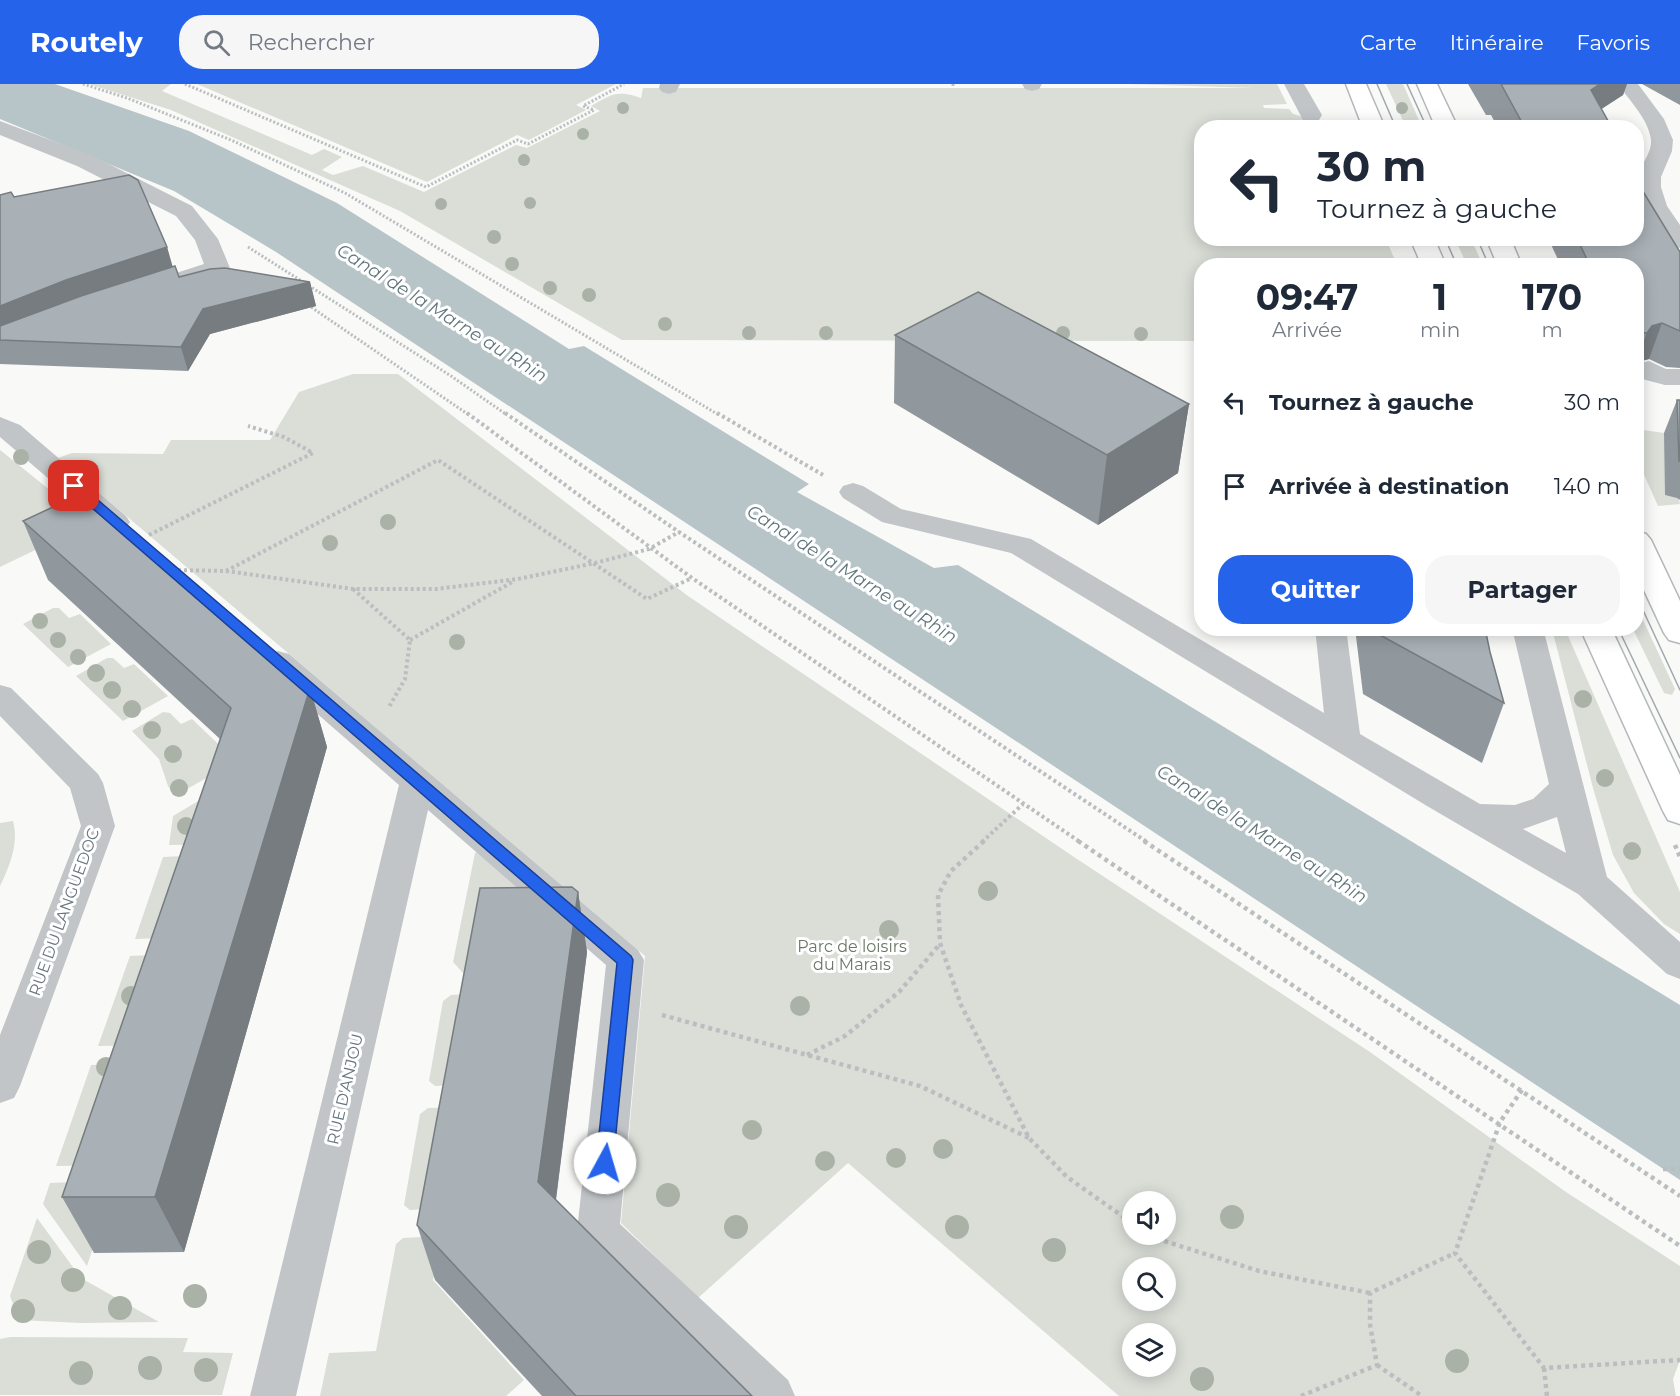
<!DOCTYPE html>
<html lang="fr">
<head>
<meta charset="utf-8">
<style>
  body { margin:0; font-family:Montserrat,sans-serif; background:#f6f6f7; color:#1f2937; height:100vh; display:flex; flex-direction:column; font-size:22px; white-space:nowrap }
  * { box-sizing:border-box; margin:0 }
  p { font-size:20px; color:#747a83 }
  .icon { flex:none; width:33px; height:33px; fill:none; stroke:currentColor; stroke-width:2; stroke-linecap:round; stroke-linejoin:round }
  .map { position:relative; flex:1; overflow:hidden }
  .side { position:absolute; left:1194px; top:174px; width:450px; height:378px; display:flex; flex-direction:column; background:#fff; border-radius:24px; box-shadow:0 3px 15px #0003 }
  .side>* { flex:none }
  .guide { position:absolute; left:1194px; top:36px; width:450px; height:126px; border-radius:24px; box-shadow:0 3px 15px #0003; background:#fff; color:#1f2937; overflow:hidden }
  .controls { position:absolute; left:1122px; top:1107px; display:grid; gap:12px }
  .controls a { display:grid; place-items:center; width:54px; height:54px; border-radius:50%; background:#fff; box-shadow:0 3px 15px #0003; font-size:30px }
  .pin { position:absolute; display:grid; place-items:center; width:51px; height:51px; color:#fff; margin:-26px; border-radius:12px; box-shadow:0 3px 9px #0006 }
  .me { position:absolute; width:66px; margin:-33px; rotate:6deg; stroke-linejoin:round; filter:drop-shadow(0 0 4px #0008) }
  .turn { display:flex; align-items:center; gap:21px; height:126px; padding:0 24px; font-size:27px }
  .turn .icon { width:78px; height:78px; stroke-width:2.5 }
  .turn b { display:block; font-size:42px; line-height:51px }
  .eta { display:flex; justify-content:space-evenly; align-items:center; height:102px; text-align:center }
  .eta b { font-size:36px; font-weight:700; line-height:42px }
  .action { display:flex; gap:12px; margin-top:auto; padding:12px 24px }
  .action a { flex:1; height:69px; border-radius:24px; background:#2563eb; color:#fff; font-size:24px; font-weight:700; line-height:69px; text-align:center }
  .action a+a { background:#f6f6f7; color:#1f2937 }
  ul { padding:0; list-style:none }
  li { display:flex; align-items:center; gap:18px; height:84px; padding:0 24px }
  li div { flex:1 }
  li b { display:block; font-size:22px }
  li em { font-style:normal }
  header { display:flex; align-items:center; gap:36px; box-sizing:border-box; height:84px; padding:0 30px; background:#2563eb; color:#fff }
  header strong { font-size:28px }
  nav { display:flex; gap:33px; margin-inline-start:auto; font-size:21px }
  .search { width:420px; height:54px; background:#f6f6f7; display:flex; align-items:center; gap:15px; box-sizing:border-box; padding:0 21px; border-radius:24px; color:#747a83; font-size:22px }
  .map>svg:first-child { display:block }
</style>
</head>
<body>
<header>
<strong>Routely</strong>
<div class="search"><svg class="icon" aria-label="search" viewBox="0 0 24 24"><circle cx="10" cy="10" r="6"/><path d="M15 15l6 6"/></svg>Rechercher</div>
<nav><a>Carte</a><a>Itinéraire</a><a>Favoris</a></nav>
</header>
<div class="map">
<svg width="1680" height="1312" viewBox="0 0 1680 1312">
  <rect width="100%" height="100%" fill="#f9f9f7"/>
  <path fill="#daded7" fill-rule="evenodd" d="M89 0H171L162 7 312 71 324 65 342 73 322 86 333 91 363 82 424 108 516 61 527 64 600 27 591 22C612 10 617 6 641 14L643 4H1255L1129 0H1277L1287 20 1263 21 1264 24 1289 25 1293 30 1338 43 1202 44V154L1386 155 1397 181 1202 182 1201 257 622 256 400 127 171 26Z
    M197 0H616L576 21 586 26 529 56 517 51 427 98Z
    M1386 0H1403L1422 43H1406Z
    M1455 155H1471L1483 181H1467Z
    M353 290H398L688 512 1074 773 1370 968 1566 1108 1680 1182V1276L1673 1295 1676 1312H1119L848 1079 698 1214 621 1139 645 872 58 374 72 369 163 370 171 356H270L299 308ZM1132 1118H1166V1150H1132ZM1132 1184H1166V1216H1132ZM1132 1250H1166V1282H1132Z
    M1636 345 1664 349 1680 420 1658 422 1637 375Z
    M0 366 91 439 0 483Z
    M1637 523 1675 605 1672 611 1664 609 1633 545 1636 544Z
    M53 524H59L69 534 80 530 111 560 68 583 23 540Z
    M1552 545H1565L1680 808V850L1664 840 1634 809 1613 771 1593 704Z
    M107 574H113L124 584 134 580 168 612 123 637 76 592Z
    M163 628 170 629 181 640 192 635 236 677 175 712 168 702 159 675 132 647Z
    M232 697 224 760 169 761 173 732Z
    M13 737C19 759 10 781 0 802V739Z
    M482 766 586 856 487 891 464 890 453 878 475 769Z
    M202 771 191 853 135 855 163 773Z
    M172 870 158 961 98 962 130 872Z
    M484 909 469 1000 435 1002 429 997 443 917 451 911Z
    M135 980 119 1081 56 1082 91 981Z
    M464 1023 446 1124 410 1126 404 1121 420 1030 428 1024Z
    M96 1097 104 1130 87 1182 43 1120 50 1099Z
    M37 1134 81 1194 159 1238 81 1239 19 1236 10 1212Z
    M442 1152 433 1196 524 1296 506 1312H320L329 1269 376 1267 396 1160 403 1154Z
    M10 1253 188 1254 183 1268 233 1269 222 1311H0V1255Z"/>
  <path fill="#b8c5c8" d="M0 0H55L189 47 337 119 569 265 584 262 809 400 797 408 934 484 958 481 1680 921V1096L276 168 174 107 0 35Z"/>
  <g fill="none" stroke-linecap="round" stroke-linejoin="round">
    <defs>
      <path id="major" d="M1346 0H1366L1385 44H1363Z
        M1417 0H1437L1458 44H1436Z
        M1410 154H1434L1446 182H1422Z
        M1486 154H1510L1522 182H1498Z
        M1636 447 1646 450 1651 456 1680 517V559L1669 556 1664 549 1636 489Z
        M1580 544H1611L1680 691V740L1668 736 1663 727Z"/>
    </defs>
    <use href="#major" stroke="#b2b8bb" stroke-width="3"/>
    <path stroke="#bbbec0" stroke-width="3" stroke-dasharray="2 2" stroke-linecap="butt" d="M83 0 127 14 231 56 345 109 719 331
      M185 0 426 103 517 56 528 60 594 26 583 22 624 0
      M953 0V4
      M248 163 451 292 507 331
      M308 221 469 331"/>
    <path stroke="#bbbec0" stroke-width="4" stroke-dasharray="3 3" stroke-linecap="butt" d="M467 329 692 494 1080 758
      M505 329 679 448 1147 758
      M717 329 823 391
      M149 451 313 369 284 353 248 342
      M172 486 226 487 353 505H436L518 495 595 479 649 465 679 448
      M226 487 438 376 647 515 692 494
      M353 505 410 556 405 595 389 623
      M410 556 514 497
      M982 758 1023 720"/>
    <path stroke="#bbbec0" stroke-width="4.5" stroke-dasharray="4 4" stroke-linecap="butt" d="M984 757 951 787 938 811 940 859 961 921 1029 1054 1067 1093 1132 1139
      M1078 757 1680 1162
      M1144 757 1680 1112
      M1675 761 1680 773
      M662 931 920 1002 1029 1054
      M807 971 845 952 899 908 940 860
      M1522 1006 1500 1038 1455 1169 1544 1284 1680 1276
      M1663 1085H1680
      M1150 1150 1158 1155 1259 1187 1370 1209
      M1377 1281 1422 1312
      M1544 1284 1547 1312
      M1301 1312 1377 1281 1370 1240V1209L1455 1169"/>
    <path fill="#c1c5c8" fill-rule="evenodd" d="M660 0H680L676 8 669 10 662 8 659 4Z
      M1022 0H1042L1039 5 1032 7 1025 5Z
      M1284 0H1304L1322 31 1319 36 1311 37 1303 36Z
      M1618 0H1638L1664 35 1673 56 1672 67 1661 93V103L1667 122 1680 141V164L1672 162C1656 141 1631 115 1640 87 1643 77 1652 68 1651 56 1649 36 1629 16 1618 0Z
      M0 37 93 72 192 122 218 155 230 184 227 189C209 195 186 207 167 202L164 197 167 192 204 180 195 156 176 132 77 82 0 51Z
      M1649 277 1666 285H1680V301H1665L1642 295 1636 284 1640 279Z
      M0 333 20 341 126 432 130 438 126 444 116 447 106 444 0 353Z
      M853 399 863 402 901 425 1031 455 1324 629 1315 544H1346L1360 650 1480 720 1515 721 1533 715 1549 700 1512 544H1543L1607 793 1680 858V895L1667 890 1578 810 1427 722 1011 469 882 438 843 414 839 408 843 402ZM1557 733 1566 769 1523 745Z
      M278 567 289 570 638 866 644 876 620 1140 788 1296 795 1312H740L583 1160 577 1147 606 881 428 726 296 1312H250L399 701 267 586 262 578 267 570Z
      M0 601 11 604 98 690 103 699 115 742 20 1002 14 1014 0 1019V951L81 742 70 704 0 632Z"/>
    <use href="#major" fill="#fff" fill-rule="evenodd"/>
    <path stroke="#a1a8ad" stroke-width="1.5" d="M1377 0 1396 44
      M1407 0 1427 44
      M1445 154 1457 182
      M1477 154 1489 182
      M1636 511 1680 606
      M1618 544 1680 674"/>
  </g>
  <g fill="#aab2a7">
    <circle cx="623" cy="24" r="6"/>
    <circle cx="1402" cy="24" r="6"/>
    <circle cx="583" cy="50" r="6"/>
    <circle cx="524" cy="76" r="6"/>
    <circle cx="530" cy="119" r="6"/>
    <circle cx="441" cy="120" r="6"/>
    <circle cx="494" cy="153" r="7"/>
    <circle cx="512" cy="180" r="7"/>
    <circle cx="550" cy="204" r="7"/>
    <circle cx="589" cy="211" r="7"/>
    <circle cx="665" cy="240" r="7"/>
    <circle cx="749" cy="249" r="7"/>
    <circle cx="826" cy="249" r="7"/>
    <circle cx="1063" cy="249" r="7"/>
    <circle cx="1141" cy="250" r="7"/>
    <circle cx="21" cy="373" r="8"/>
    <circle cx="388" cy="438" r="8"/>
    <circle cx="330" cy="459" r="8"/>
    <circle cx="40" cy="537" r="8"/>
    <circle cx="58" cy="556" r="8"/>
    <circle cx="457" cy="558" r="8"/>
    <circle cx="78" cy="573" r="8"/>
    <circle cx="96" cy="589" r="9"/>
    <circle cx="112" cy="606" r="9"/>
    <circle cx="1583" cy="615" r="9"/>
    <circle cx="132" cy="625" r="9"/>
    <circle cx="152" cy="646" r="9"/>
    <circle cx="173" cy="670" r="9"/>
    <circle cx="1605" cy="694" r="9"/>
    <circle cx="179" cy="704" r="9"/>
    <circle cx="186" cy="742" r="9"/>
    <circle cx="1632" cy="767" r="9"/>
    <circle cx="988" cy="807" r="10"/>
    <circle cx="889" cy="846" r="10"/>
    <circle cx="131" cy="912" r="10"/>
    <circle cx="800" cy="922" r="10"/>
    <circle cx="106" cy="983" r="10"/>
    <circle cx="752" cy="1046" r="10"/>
    <circle cx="943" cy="1065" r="10"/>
    <circle cx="896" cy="1074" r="10"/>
    <circle cx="825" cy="1077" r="10"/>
    <circle cx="668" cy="1111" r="12"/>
    <circle cx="1232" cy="1133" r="12"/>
    <circle cx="736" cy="1143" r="12"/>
    <circle cx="957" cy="1143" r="12"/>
    <circle cx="1054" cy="1166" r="12"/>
    <circle cx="39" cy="1168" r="12"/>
    <circle cx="73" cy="1196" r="12"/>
    <circle cx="195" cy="1212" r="12"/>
    <circle cx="120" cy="1224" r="12"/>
    <circle cx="23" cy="1227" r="12"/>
    <circle cx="1457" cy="1277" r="12"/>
    <circle cx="150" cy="1284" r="12"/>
    <circle cx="206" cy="1286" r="12"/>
    <circle cx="81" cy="1289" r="12"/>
    <circle cx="1202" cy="1295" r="12"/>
  </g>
  <path fill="#91989d" d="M1468 0H1627L1623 11 1601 25 1612 44H1498L1491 31H1486Z
    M1642 0H1680V21Z
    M0 111 14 113 167 163 172 183 179 193 310 198 316 222 210 250 188 287 0 280Z
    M1548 154H1636L1680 168V284L1666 283 1649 275 1638 278 1636 281V182H1561Z
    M895 251 1189 320 1178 389 1098 441 894 319Z
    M1677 316H1680V416L1677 414 1665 411 1664 349Z
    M23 437 310 604 327 663 184 1168 94 1169 62 1113 220 655 48 496Z
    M1355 544H1485L1490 568 1504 619 1482 679 1363 610Z
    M578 808 587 868 556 1116 752 1312H542L435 1196 417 1141Z"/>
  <path fill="#767c7f" d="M1600 0H1627L1623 11 1580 39 1591 6Z
    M167 163 174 187 0 250V222L66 196Z
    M310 198 316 222 210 250 188 287 181 263 203 225Z
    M1662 239 1649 275 1638 278 1636 281V278L1647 249 1652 242Z
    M1189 320 1178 389 1098 441 1107 371Z
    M310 604 327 663 184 1168 155 1113Z
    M578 808 587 868 551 1154 538 1098Z"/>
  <path fill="#a9b1b6" stroke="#767c7f" stroke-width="1.5" d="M1501 0H1600L1591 6 1612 44H1525Z
    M129 91 138 96 167 163 66 196 0 222V111L11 108 14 113Z
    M1636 96 1680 168V247L1662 239 1652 242 1647 249 1636 248V182H1590L1577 154H1636Z
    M175 182 179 193 210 185 225 184 310 198 203 225 181 263 0 256V242L81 212Z
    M978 208 1189 320 1107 371 895 251Z
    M1677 316H1680V377H1679Z
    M83 409 310 604 155 1113H62L231 624 23 437Z
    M1380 544H1485L1490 568 1504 619 1380 551Z
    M572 803 578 808 538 1098 752 1312H576L417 1141 480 804Z"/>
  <path fill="#2563eb" stroke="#184099" stroke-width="1.5" d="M74 398 78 399 631 872 633 876 613 1079 611 1084 605 1086 599 1084 596 1079 617 879 69 404 68 402Z"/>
  <g text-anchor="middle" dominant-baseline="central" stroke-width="6" stroke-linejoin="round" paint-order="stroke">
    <g font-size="16" fill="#667780" stroke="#fff">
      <text transform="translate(64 828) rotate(-70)">RUE DU LANGUEDOC</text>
      <text transform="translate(345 1005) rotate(-77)">RUE D'ANJOU</text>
    </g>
    <g font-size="16" fill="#6a7865" stroke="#fff">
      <text x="852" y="862">Parc de loisirs<tspan x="852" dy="18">du Marais</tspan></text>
    </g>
    <g font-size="18" font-style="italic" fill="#61767a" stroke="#fff">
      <text transform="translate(442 229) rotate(32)">Canal de la Marne au Rhin</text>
      <text transform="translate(852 490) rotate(32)">Canal de la Marne au Rhin</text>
      <text transform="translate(1262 750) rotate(32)">Canal de la Marne au Rhin</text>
    </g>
  </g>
</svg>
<div class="controls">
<a><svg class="icon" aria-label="sound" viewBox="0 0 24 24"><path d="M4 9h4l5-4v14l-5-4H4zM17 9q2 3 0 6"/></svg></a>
<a><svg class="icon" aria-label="search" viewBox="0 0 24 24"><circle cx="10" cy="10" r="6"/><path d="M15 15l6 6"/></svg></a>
<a><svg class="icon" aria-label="layers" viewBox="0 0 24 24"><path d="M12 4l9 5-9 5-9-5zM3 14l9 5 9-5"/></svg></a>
</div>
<div class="pin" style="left:74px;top:402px;background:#d93025"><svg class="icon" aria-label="arrive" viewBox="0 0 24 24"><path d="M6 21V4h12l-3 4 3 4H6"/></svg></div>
<svg class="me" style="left:605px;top:1079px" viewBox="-20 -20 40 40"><circle r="19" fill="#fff"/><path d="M0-13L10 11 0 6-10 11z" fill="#2563eb"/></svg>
<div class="guide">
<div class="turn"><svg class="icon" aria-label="left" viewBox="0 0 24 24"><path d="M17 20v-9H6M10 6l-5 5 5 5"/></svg><div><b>30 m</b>Tournez à gauche</div></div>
</div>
<section class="side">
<div class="eta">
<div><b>09:47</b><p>Arrivée</p></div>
<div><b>1</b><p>min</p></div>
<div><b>170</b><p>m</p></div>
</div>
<ul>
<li><svg class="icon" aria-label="left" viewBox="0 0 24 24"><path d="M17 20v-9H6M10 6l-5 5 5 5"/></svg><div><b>Tournez à gauche</b></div><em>30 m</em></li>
<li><svg class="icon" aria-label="arrive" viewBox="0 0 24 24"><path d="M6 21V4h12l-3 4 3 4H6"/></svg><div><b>Arrivée à destination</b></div><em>140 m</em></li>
</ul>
<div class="action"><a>Quitter</a><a>Partager</a></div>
</section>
</div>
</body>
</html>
